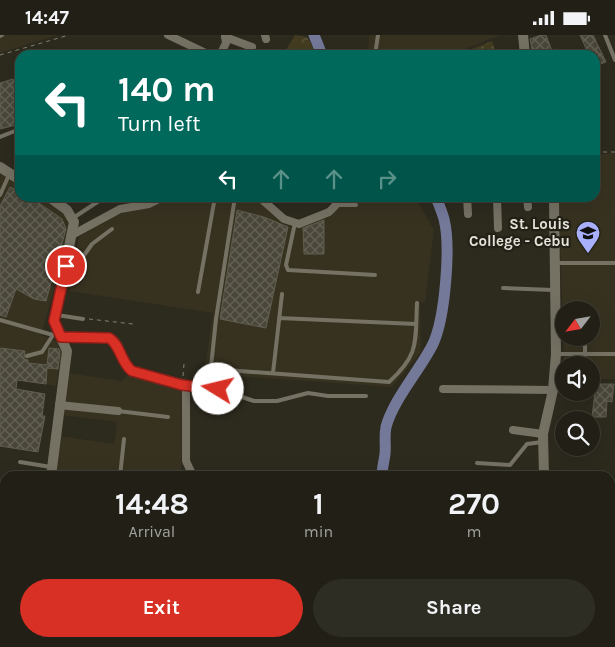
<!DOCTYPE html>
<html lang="en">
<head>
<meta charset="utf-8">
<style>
  body { margin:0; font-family:Karla,sans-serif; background:#2e2d23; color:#f1f3f6; height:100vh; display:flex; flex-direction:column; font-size:19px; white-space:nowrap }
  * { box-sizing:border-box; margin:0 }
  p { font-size:16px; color:#a2a3a1 }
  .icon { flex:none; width:28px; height:28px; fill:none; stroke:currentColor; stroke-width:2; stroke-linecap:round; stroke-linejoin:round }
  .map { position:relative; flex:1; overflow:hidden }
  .details { position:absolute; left:0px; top:436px; width:615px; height:176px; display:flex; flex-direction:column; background:#222016; border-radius:15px 15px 0 0; box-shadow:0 5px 20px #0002,0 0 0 1px #3f3e35 }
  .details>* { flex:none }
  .guide { position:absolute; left:15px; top:15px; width:585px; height:152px; border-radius:15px; box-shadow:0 5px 20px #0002,0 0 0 1px #3f3e35; background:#00695c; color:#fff; overflow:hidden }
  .needle { width:32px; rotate:239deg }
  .buttons { position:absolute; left:555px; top:266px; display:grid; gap:10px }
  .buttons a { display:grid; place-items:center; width:45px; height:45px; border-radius:50%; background:#222016; box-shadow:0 5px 20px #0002,0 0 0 1px #3f3e35; font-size:25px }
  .pin { position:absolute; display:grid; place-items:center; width:42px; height:42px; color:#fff; margin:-21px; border:2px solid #fff; border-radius:50%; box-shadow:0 1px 5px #0007 }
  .me { position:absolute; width:55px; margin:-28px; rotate:279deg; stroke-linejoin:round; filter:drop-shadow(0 0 4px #0008) }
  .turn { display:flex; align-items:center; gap:18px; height:105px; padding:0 20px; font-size:22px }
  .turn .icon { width:65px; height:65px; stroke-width:2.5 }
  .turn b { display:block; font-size:35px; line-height:42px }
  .lanes { display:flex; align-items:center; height:48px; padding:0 20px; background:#0003; justify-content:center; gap:25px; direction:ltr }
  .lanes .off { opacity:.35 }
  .eta { display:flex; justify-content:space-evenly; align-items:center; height:85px; text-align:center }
  .eta b { font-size:30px; font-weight:700; line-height:35px }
  .button { display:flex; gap:10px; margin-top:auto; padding:10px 20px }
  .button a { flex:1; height:58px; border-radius:30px; background:#d93025; color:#fff; font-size:20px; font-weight:700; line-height:58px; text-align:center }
  .button a+a { background:#2e2d23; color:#f1f3f6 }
  .status { display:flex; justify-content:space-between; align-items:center; height:35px; padding:0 25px; background:#222016; direction:ltr }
  .status svg { height:14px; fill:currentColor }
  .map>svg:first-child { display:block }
</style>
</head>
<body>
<div class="status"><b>14:47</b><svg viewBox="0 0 49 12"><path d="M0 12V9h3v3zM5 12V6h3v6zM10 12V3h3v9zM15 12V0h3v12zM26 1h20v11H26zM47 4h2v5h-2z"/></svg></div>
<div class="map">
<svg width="615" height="612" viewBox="0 0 615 612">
  <defs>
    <pattern id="grass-dots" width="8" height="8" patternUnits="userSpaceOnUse" patternTransform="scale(1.25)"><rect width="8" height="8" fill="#433c20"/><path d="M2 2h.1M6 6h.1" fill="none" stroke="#5e5840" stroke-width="1.8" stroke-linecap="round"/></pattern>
    <pattern id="forest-crowns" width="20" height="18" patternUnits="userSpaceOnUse" patternTransform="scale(1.25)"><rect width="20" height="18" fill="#433c20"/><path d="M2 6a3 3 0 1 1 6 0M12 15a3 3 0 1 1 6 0" fill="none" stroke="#5e5840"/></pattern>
    <pattern id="building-cross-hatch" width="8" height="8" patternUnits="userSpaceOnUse" patternTransform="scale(1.25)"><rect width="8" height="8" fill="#4a473a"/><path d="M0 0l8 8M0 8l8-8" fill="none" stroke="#646156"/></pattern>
  </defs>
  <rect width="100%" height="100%" fill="#2d2a1e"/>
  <path fill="#373220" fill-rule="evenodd" d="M0 0H58L0 18Z
    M369 0H500L450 20H368Z
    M613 118 615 120V344H591V330H564L559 163 595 162V120ZM564 275H591V302H564Z
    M0 136 20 149V162L42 163 64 175 71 185V195L41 300 63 309 56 351 0 342Z
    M171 163H254L291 192 339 173V167L351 163H416L434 195 425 267H420L421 317 392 352 208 339 209 334 205 333 213 278 69 256 79 202 117 177 155 170Z
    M68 338 122 346 129 339 182 351 181 441H55L59 401 114 409 116 398 117 387 62 380Z
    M121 608H163L170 609V612H121Z"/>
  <path fill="url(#grass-dots)" d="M492 6 497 20H457Z"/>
  <path fill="url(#forest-crowns)" d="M295 0 307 2 317 20H283Z"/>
  <path fill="#433c20" d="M202 363H227V377H202Z"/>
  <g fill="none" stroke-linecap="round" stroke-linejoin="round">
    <path stroke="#74799a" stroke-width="11" d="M314 0 322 20
      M382 441C382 433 384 427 385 419 386 410 384 402 386 392 393 365 420 335 433 309 445 283 451 212 444 184 442 177 439 170 436 162
      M356 612 358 608"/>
  </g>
  <path fill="url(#building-cross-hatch)" stroke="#605d4f" d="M541 0H546L552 16 557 14 559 20H533L530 4Z
    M580 0H593L606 27 595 31V15L588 18Z
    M13 44 16 53 20 52V89L0 94V48Z
    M10 152 20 157V162H30L62 184 66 194 46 266 34 264 16 254 6 282 0 280V171Z
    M237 175 264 182 288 192 266 293 220 284Z
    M324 185V219H304L303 193Z
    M0 313 25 316 24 324 28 325V328L47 330 49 313 59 314 60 317 58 334 47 333 46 349 17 345 16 354 45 359 42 381H45L38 417 0 411Z
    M596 349H614L612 367 607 366 606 382H592Z"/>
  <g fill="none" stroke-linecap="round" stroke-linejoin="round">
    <path stroke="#827f75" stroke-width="1" stroke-dasharray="4 4" stroke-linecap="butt" d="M0 20 69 0
      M595 117H615
      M89 284 133 289
      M183 341 184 329
      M76 610 88 608"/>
    <path stroke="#757264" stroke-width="4" d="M605 0 615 25
      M0 1 2 0
      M375 20 378 0
      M0 102 20 94
      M0 160 9 140
      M235 162 216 284 211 332 213 334 389 347C420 319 415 307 417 268
      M336 170H356
      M73 183 105 162
      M295 188 286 230 288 235 375 240
      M556 228H615
      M67 231 80 226 92 209 112 194
      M503 253 553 255
      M198 257 215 162
      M585 269V275
      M57 280 83 284
      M279 283 416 289
      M0 285 53 300
      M585 302V320
      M557 319H615
      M27 321 42 317 53 300
      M273 338 282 259
      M186 349 218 354 254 366H277L308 358 328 361H366
      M218 354 223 336
      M118 376 168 382
      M20 427 51 432
      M477 428 510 430 527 409 542 407
      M120 441 124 404
      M0 468 5 469
      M610 506H615
      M0 575 5 569
      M218 608V612
      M186 612 193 608"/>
    <path stroke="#757264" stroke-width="8" d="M168 0 210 20
      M265 0 266 4
      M225 2 252 12
      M220 20 226 8 225 0
      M259 162 284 184 299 189 329 177 336 170 335 162
      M467 162 468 179
      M497 162 498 193
      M527 162 528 172
      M72 200 120 174 149 169 163 162
      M61 302 109 303C120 309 121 328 132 336L186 349V426L193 441
      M443 354 553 355
      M59 370 118 376
      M513 395 543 399
      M610 464 615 461
      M610 519H615
      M610 590H615
      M173 608 174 612"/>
    <path stroke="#757264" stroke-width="10" d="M523 0 525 20
      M0 132 20 145
      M49 162 67 175 74 187 54 287 67 316 51 441
      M544 441 543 399 553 355 556 319 554 162
      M67 608 68 612
      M538 608V612"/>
  </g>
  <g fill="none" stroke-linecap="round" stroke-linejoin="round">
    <defs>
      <path id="route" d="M66 231 54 286 61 302 109 303C120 309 121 328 132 336L182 350 218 354"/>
    </defs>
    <use href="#route" stroke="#8d1f18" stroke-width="12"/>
    <use href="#route" stroke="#d93025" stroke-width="9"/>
  </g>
  <defs>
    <symbol id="university-pin" viewBox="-11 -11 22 30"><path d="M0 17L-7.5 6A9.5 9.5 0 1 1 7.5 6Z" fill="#a8b0fc" stroke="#232115"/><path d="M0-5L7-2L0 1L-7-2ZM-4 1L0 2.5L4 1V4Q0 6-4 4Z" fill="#111"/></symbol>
  </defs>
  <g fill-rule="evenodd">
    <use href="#university-pin" x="574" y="184" width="28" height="38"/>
  </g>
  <g text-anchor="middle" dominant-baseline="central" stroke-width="4.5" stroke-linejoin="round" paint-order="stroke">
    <g font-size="15" font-weight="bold" fill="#e4e2da" stroke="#232115" text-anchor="end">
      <text x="570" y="189">St. Louis<tspan x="570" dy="17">College - Cebu</tspan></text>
    </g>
  </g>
</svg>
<div class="buttons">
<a><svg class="needle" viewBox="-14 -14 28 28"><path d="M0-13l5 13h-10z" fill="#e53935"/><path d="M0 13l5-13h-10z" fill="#a2a3a1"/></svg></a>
<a><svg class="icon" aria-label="sound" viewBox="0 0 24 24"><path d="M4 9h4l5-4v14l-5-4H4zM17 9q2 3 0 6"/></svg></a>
<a><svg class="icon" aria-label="search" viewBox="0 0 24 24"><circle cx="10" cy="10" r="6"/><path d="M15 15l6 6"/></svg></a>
</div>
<div class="pin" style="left:66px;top:231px;background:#d93025"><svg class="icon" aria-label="arrive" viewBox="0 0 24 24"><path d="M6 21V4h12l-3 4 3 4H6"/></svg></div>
<svg class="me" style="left:218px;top:354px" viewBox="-20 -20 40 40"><circle r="19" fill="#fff"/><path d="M0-13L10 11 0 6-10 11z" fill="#d93025"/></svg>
<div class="guide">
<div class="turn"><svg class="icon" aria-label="left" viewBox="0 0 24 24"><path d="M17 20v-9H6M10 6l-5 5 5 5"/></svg><div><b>140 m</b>Turn left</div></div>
<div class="lanes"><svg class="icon" aria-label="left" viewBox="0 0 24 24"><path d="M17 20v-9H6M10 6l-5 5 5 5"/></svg><svg class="icon off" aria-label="ahead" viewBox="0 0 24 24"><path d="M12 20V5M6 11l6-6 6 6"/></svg><svg class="icon off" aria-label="ahead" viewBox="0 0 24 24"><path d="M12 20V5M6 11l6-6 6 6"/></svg><svg class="icon off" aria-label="right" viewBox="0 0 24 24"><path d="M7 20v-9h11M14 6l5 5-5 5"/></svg></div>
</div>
<section class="details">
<div class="eta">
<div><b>14:48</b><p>Arrival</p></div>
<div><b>1</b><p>min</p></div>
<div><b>270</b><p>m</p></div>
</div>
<div class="button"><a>Exit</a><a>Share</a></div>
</section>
</div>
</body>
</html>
